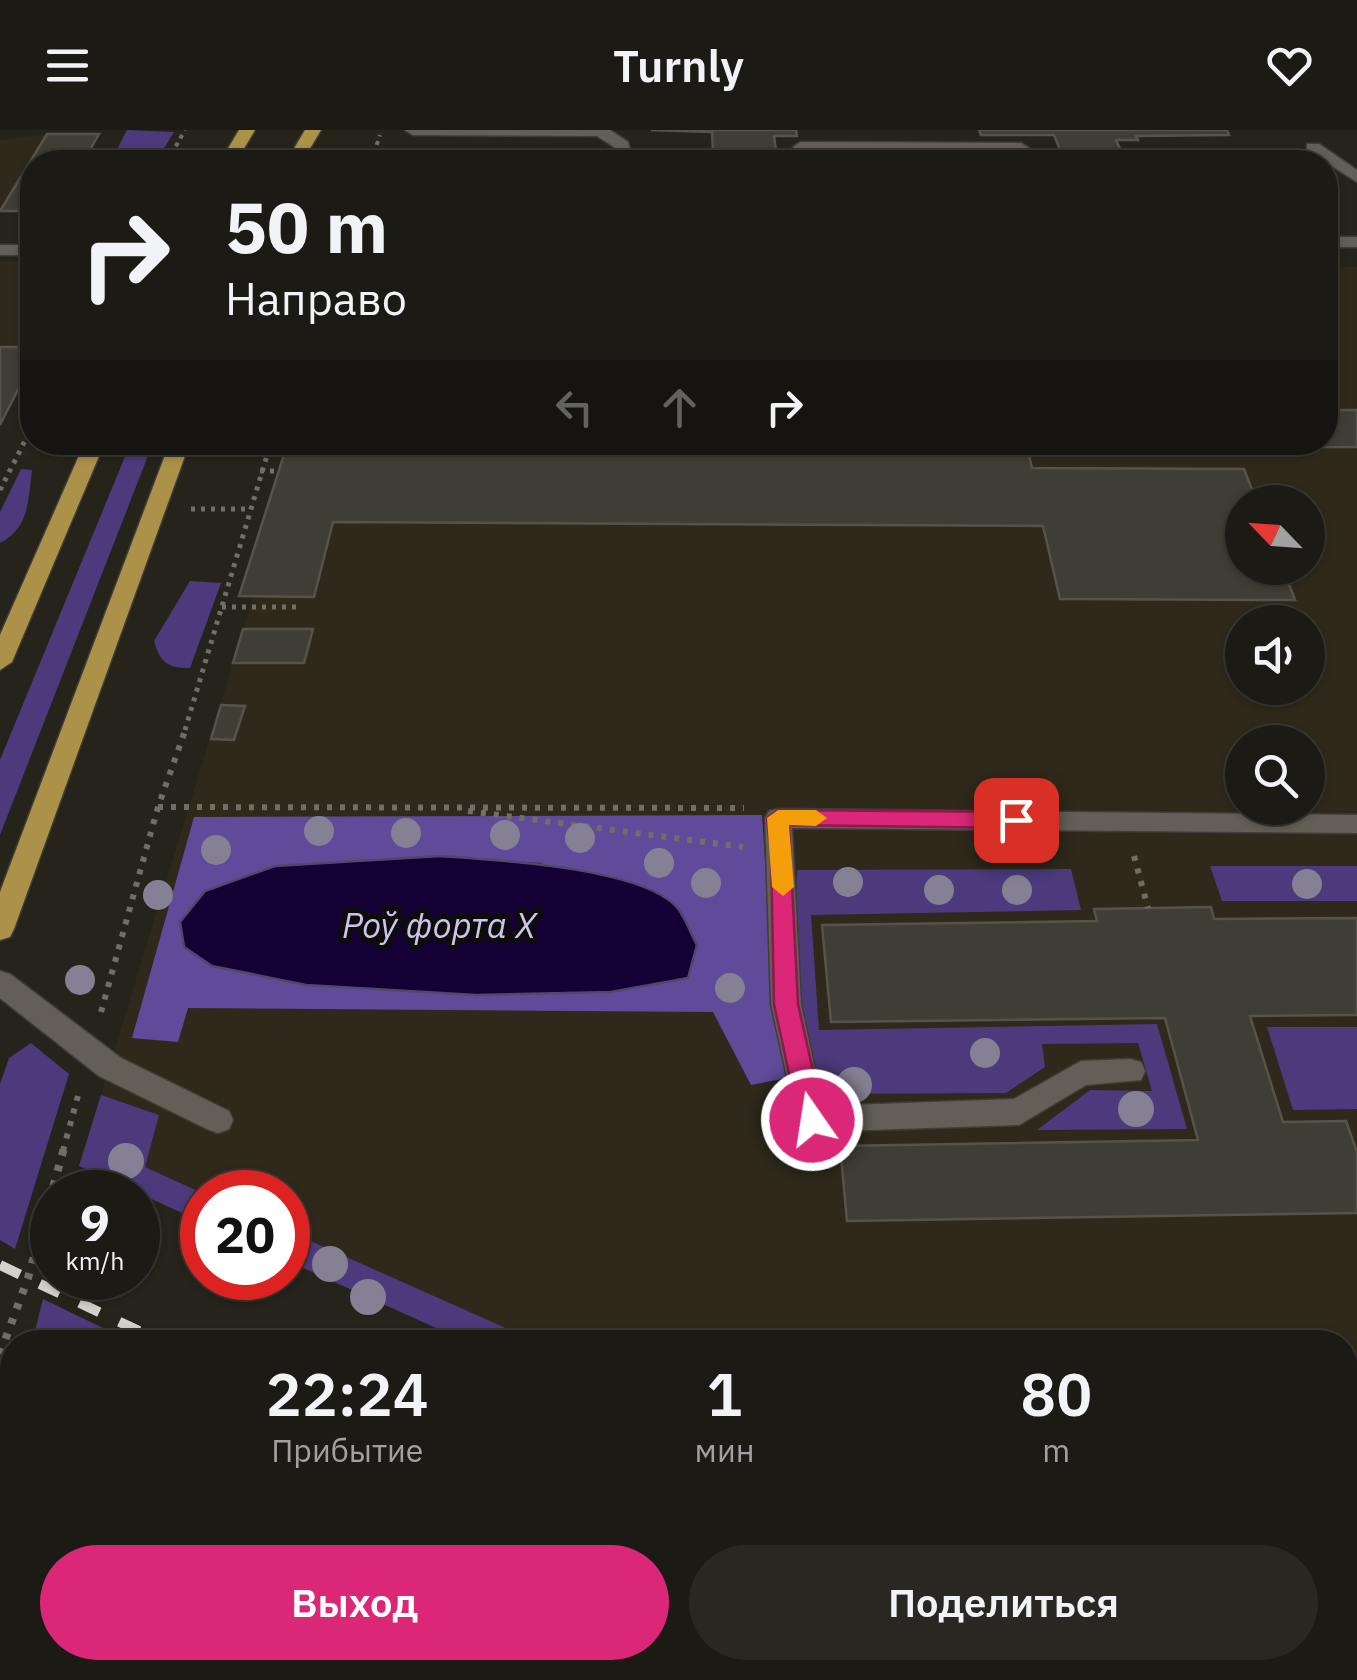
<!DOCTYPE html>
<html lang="ru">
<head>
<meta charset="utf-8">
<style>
  body { margin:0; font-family:"IBM Plex Sans",sans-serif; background:#292722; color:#f1f3f6; height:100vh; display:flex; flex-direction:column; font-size:38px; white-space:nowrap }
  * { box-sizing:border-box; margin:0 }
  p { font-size:32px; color:#a0a1a0 }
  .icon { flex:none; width:55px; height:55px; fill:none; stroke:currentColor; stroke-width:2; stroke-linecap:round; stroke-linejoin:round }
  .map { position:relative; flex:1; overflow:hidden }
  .drawer { position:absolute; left:0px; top:1200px; width:1358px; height:350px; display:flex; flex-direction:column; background:#1c1a14; border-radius:40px 40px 0 0; box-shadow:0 2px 8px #0004,0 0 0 2px #3a3834 }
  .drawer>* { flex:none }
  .top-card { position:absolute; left:20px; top:20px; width:1318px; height:305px; border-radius:40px; box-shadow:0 2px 8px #0004,0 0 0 2px #3a3834; background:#1c1a14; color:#f1f3f6; overflow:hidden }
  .needle { width:65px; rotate:295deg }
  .controls { position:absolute; left:1225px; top:355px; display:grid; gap:20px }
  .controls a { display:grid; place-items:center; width:100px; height:100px; border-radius:50%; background:#1c1a14; box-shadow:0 2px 8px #0004,0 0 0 2px #3a3834; font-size:50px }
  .speed { position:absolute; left:30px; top:1040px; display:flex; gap:20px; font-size:50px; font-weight:700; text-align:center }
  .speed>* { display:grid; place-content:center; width:130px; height:130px; border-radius:50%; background:#1c1a14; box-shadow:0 2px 8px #0004,0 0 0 2px #3a3834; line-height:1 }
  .speed small { font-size:25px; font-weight:400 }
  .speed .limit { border:15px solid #d22; background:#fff; color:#111 }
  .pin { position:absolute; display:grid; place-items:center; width:85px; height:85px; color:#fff; margin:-42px; border-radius:20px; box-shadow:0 5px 15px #0006 }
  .me { position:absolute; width:110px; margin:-55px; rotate:347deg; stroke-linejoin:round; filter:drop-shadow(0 0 8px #0008) }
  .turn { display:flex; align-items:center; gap:35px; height:210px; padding:0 40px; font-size:45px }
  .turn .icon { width:130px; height:130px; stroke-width:2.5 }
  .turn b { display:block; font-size:70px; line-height:85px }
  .lanes { display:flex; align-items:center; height:95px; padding:0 40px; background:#0003; justify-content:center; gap:50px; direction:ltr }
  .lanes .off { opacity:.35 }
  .eta { display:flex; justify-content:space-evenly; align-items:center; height:170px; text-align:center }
  .eta b { font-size:60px; font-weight:600; line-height:70px }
  .cta { display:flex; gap:20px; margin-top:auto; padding:20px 40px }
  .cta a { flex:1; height:115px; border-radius:60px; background:#db2777; color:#fff; font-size:40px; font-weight:600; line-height:115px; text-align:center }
  .cta a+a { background:#292722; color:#f1f3f6 }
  header { display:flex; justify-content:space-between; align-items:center; height:130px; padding:0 40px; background:#1c1a14; font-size:45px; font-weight:600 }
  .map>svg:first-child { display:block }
</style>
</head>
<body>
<header><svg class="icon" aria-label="menu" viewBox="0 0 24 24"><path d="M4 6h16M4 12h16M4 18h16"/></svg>Turnly<svg class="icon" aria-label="heart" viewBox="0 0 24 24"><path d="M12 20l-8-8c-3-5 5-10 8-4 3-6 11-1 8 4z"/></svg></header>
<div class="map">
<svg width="1357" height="1550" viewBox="0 0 1357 1550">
  <rect width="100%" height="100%" fill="#26231b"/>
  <path fill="#2e291b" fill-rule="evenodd" d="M47 4 0 78V10Z
    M0 131H32V232L0 295Z
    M1325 137H1357V1550H1211L1183 1538H1345V1212H467L288 1131V1062H202V1092L79 1036 250 477 252 467 239 466 288 313 1325 312ZM1242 372H1308V438H1242ZM1242 492H1308V558H1242ZM1242 612H1308V678H1242Z"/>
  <path fill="#4c3a7d" d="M127 0 174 2 157 30 111 31Z
    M131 312 153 313 0 705V630Z
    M21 339 32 340C28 369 30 398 0 413V382Z
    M190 451 221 453 190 538C168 538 160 533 154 511Z
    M1210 736H1357V771H1222Z
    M1071 739 1081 780 811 785 819 900 1157 894 1187 999 1037 1000 1090 960 1152 961 1138 913 1042 914 1045 937 1006 963 818 964 793 873 797 740Z
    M1267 897H1357V979L1293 980Z
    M31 913 69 944 15 1119 0 1110V954L9 928Z
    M101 965 159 985 145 1037 202 1063V1092L79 1036Z
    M288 1101 537 1212H467L288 1131Z
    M43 1169 132 1212H41L35 1201Z
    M670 1538H797L823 1550H695Z"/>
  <path fill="#604b9b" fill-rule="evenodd" d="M762 685 775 883 787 948 751 955 713 882 188 878 178 912 132 908 194 687ZM440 726 542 733 476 865 306 855 212 836 275 736Z"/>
  <path fill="#140035" stroke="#54466a" stroke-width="2.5" d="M440 726C493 730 647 737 679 780 686 790 691 804 697 815L688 848 611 862 476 865 306 855 212 836 184 817 180 792 205 761 275 736Z"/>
  <path fill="#403d35" stroke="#57534b" stroke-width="2.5" d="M651 0H796L797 6H774L776 21 713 22 712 2Z
    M979 0H1227L1229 5 1136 6 1138 10H1116L1126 32H1065L1054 5H981Z
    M47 4H99L83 32H32V81H0Z
    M776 21 778 32H714L713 22Z
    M0 217H32V232L0 295Z
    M1325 280H1357V317L1087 318 1085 312H1325Z
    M288 312H1026L1032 338 1244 339 1257 372H1242V438H1283L1295 470 1060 469 1043 396 333 392 314 467 239 466Z
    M243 499H313L304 533H233Z
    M221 575 245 576 234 610 211 609Z
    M1211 777 1214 789 1357 788V885L1250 886 1283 992 1346 991 1357 1022V1083L847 1091 840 1016 1198 1010 1165 888 831 892 822 795 1097 791 1094 779Z
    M1345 1533 1357 1538V1550H1244L1247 1538H1345Z"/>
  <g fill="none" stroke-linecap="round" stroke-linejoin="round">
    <defs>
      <path id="service" d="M405 0H610L628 12 633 32H617L614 17 597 6 413 5Z
        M1021 13 1029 18 1027 21 801 22 793 17 801 12Z
        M1307 14H1319L1357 40V52L1307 20Z
        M1245 22 1251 24 1255 32H1239L1237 27Z
        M1325 107H1357V117H1325Z
        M0 115H32V125H0Z
        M778 679 1357 685V703L792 698 801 874 823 976 1014 969 1081 931 1130 929 1141 932 1145 941 1141 950 1086 955 1019 995 811 1002 800 998 796 989 771 874 765 688 769 681Z
        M0 841 10 844 121 928 229 981 233 990 229 999 218 1003 207 999 99 946 0 868Z
        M0 1268 12 1270V1304L0 1302Z
        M545 1538H605L610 1550H550Z"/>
      <path id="primary" d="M239 0H255L236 32H220Z
        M305 0H321L302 32H286Z
        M85 312H105L12 532 0 540V505Z
        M170 312H190L14 799 10 807 0 810V762Z"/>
    </defs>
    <use href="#service" stroke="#3f3d37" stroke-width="3"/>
    <use href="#primary" stroke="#3f3d37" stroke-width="3"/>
    <path stroke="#716e68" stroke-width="4" stroke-dasharray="4 5" stroke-linecap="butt" d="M174 21H202
      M334 22 392 23
      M167 32 185 0
      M371 32 380 5"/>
    <path stroke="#716e68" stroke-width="5" stroke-dasharray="4 6" stroke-linecap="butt" d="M260 341H279
      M0 360 32 297
      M191 379H249
      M222 477H300
      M185 600 271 312"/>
    <path stroke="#716e68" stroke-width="6" stroke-dasharray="5 8" stroke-linecap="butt" d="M158 677 744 678
      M468 681 743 717
      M1134 726 1148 778
      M101 882 158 677 186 598
      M63 1021 79 962"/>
    <path stroke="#716e68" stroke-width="8" stroke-dasharray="6 10" stroke-linecap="butt" d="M0 1224 28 1148 64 1018
      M0 1536H12
      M53 1538 75 1550"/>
    <use href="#service" fill="#635f57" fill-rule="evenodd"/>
    <use href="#primary" fill="#ac9149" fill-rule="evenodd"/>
    <path stroke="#d3d1cb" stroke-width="10" stroke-dasharray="22 22" stroke-linecap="butt" d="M0 1135 162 1212
      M840 1538 867 1550"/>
  </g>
  <g fill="#868095">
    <circle cx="319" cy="701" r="15"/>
    <circle cx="406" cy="703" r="15"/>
    <circle cx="505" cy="705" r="15"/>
    <circle cx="580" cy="708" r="15"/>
    <circle cx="216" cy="720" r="15"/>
    <circle cx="659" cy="733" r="15"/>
    <circle cx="848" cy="752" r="15"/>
    <circle cx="706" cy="753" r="15"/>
    <circle cx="1307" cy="754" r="15"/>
    <circle cx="939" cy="760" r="15"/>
    <circle cx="1017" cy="760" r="15"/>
    <circle cx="158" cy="765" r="15"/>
    <circle cx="80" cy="850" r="15"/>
    <circle cx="730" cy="858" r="15"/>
    <circle cx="985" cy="923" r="15"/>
    <circle cx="854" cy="955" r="18"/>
    <circle cx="1136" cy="979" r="18"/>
    <circle cx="126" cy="1031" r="18"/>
    <circle cx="330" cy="1134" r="18"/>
    <circle cx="368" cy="1167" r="18"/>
  </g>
  <path fill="#db2777" stroke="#8e194d" stroke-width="2.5" d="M778 680 1016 682 1027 690 1016 698 789 695 798 874 824 990 821 997 812 1000 802 997 799 990 774 874 771 721 767 688Z"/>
  <path fill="#f59e0b" d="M778 680H816L827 688 816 696 789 695 794 757 783 766 772 757 767 688Z"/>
  <g text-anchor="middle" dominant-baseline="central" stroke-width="10" stroke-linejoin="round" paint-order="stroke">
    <g font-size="35" font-style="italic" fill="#ccc3f0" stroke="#0d0c09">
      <text x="439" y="795">Роў форта X</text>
    </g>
  </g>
</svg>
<div class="controls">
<a><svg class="needle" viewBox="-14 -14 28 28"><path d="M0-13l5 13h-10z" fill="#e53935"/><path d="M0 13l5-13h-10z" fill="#a0a1a0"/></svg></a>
<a><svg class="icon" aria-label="sound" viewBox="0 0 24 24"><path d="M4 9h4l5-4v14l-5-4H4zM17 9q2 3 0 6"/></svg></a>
<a><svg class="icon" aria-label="search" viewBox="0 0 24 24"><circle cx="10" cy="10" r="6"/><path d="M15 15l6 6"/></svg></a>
</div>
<div class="speed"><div>9<small>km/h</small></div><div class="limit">20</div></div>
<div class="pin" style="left:1016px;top:690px;background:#d93025"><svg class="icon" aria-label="arrive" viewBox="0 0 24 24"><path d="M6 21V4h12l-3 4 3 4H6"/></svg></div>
<svg class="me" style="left:812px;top:990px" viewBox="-20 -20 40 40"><circle r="17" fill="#db2777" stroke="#fff" stroke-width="3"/><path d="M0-11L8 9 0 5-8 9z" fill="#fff"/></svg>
<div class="top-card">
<div class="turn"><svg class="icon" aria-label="right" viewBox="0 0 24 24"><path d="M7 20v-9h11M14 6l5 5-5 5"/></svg><div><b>50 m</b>Направо</div></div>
<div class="lanes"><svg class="icon off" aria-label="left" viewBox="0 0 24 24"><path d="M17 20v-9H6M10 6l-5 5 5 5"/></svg><svg class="icon off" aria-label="ahead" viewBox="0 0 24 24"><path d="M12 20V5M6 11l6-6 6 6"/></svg><svg class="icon" aria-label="right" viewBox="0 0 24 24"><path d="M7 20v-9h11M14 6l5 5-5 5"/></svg></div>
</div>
<section class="drawer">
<div class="eta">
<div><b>22:24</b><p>Прибытие</p></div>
<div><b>1</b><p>мин</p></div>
<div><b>80</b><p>m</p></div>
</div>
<div class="cta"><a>Выход</a><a>Поделиться</a></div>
</section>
</div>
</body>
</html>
